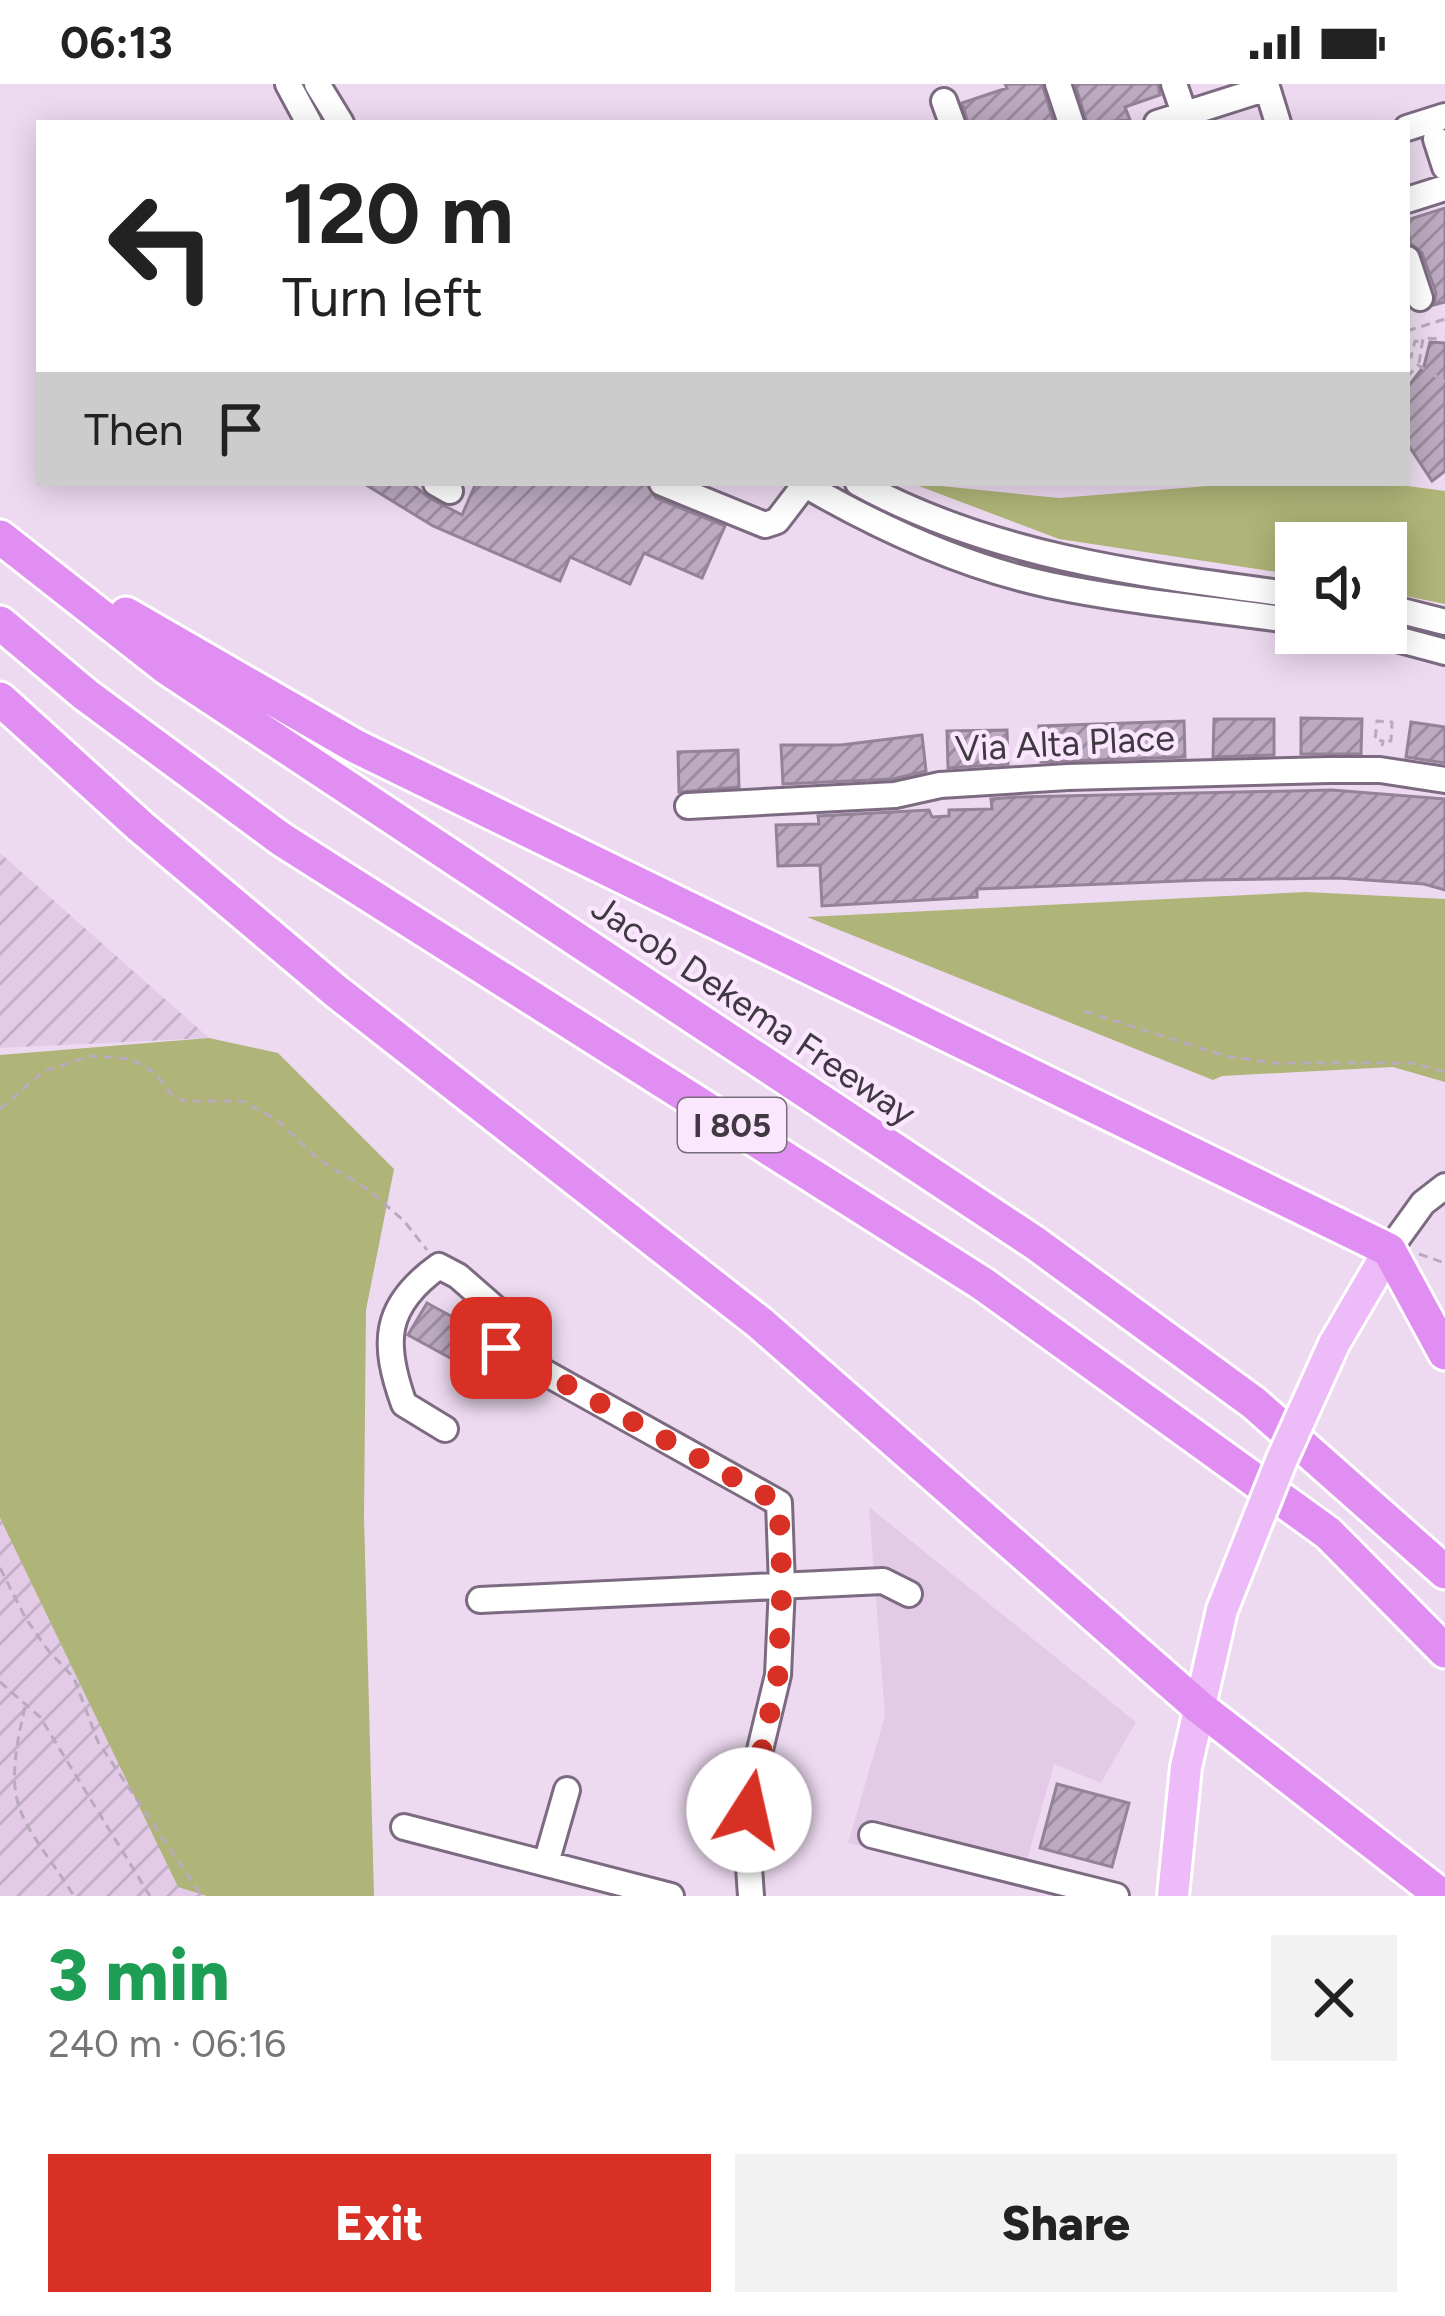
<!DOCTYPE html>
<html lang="en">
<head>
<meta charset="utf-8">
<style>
  body { margin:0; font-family:Figtree,sans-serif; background:#f2f2f2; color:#222; height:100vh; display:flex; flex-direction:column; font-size:45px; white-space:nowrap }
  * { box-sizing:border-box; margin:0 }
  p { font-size:39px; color:#767676 }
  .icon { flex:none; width:66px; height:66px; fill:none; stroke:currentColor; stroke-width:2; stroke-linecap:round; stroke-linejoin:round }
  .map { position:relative; height:1812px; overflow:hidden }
  .side { display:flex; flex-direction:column; background:#fff; flex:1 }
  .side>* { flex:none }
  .hud { position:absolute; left:36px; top:36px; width:1374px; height:366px; border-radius:0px; box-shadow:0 6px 30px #0003; background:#fff; color:#222; overflow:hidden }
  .tools { position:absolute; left:1275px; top:438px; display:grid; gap:24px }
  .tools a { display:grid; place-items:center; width:132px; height:132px; border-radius:0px; background:#fff; box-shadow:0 6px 30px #0003; font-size:60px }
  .pin { position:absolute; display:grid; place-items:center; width:102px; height:102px; color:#fff; margin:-51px; border-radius:24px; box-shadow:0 6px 18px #0006 }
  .me { position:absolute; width:132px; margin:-66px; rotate:10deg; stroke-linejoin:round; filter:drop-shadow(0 0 9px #0008) }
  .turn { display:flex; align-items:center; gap:42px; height:252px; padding:0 48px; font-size:54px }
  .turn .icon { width:156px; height:156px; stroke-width:2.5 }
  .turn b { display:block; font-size:84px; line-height:102px }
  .then { display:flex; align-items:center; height:114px; padding:0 48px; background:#0003; gap:24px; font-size:45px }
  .round { display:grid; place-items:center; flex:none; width:126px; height:126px; border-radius:0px; background:#f2f2f2 }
  .overview { display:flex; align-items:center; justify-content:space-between; height:204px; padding:0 48px }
  h1 { font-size:72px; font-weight:800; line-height:90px; color:#1e9e55 }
  .action { display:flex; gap:24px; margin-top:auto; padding:24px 48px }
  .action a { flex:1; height:138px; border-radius:0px; background:#d93025; color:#fff; font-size:48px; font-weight:800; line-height:138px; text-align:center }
  .action a+a { background:#f2f2f2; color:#222 }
  .status { display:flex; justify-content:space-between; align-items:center; height:84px; padding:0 60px; background:#fff; direction:ltr }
  .status svg { height:33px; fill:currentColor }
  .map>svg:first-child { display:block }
</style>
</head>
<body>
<div class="status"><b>06:13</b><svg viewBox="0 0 49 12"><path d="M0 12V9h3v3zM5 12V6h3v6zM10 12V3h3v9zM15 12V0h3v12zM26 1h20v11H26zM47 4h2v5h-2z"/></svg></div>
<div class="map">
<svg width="1445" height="1812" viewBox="0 0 1445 1812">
  <defs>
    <pattern id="industrial-furrows" width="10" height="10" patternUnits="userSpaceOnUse" patternTransform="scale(3)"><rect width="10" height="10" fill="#e3cbe8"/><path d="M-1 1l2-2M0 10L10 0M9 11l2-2" fill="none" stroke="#c4afc8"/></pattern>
    <pattern id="building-hatch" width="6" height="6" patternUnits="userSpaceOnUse" patternTransform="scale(3)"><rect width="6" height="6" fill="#bcaac0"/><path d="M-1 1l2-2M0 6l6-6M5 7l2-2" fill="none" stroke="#9a8b9e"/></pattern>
  </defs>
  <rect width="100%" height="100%" fill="#eddaf0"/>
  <path fill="#e3cbe8" d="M869 1423 1136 1638 1101 1699 1054 1680 1020 1801 848 1759 885 1632Z"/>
  <path fill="url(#industrial-furrows)" d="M0 769 209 954 0 964Z
    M0 1434 178 1802 207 1812H0Z"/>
  <path fill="#afb478" d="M911 399 1059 414 1245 399 1408 402 1445 407V520L1386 508V459H1296V491L1059 455Z
    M1306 808 1445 815V998L1393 983 1222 992 1213 996 807 833Z
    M209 954 278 969 394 1085 366 1226 364 1433 374 1812H207L178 1803 0 1434V971Z"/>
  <path fill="url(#building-hatch)" stroke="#948297" stroke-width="3" d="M1005 0H1042L1054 39H968L962 19 1007 4Z
    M1075 0H1158L1160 11 1125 23 1130 36 1087 39Z
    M1445 124V218L1434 221 1436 209 1422 169 1410 159 1407 136Z
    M1430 258 1445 259V387L1432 397 1407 359V304L1424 282Z
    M363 399H411L428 413 462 431 476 399H646L656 414 725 442 702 494 644 469 630 500 570 473 560 497 433 442Z
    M1301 634 1362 635 1361 670H1301Z
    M1214 635H1274V671L1213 673Z
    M1184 637 1185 673 1041 678 1039 642Z
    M1411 638 1445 643V679L1406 673Z
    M1007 646 1008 680 948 684 947 647Z
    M922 651 926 687 893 695 783 700 781 661H841Z
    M738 666 739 703 679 708 678 668Z
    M1332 706 1445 715V806L1424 800 1338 794 1205 796 977 805V813L822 822 820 781 778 782 776 741 819 740 818 732 929 726 932 733 949 732V726L992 725 991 715 1017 713Z
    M427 1219 473 1244 454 1276 408 1251Z
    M1057 1700 1129 1719 1112 1783 1040 1764Z"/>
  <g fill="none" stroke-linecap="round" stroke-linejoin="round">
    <defs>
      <path id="minor" d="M288 0 309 39
        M317 0 341 39
        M1058 0 1071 39
        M1174 0 1184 29
        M1266 0 1278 39
        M944 17 952 39
        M1157 39 1267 4
        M1407 44 1445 32
        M1436 55 1445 83
        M1407 116 1445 104
        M1407 175 1420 214
        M436 399 450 407
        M662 399 765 441 777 437 806 399
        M802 399C879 444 961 482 1049 501 1130 518 1214 525 1296 537
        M858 399C993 473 1145 491 1296 511
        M1386 523 1445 538
        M1374 549 1445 568
        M688 722 895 711 940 701 1068 693 1329 686H1380L1445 696
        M1389 1166 1423 1119 1445 1102
        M501 1264 779 1419 782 1502 778 1591 752 1699 747 1754 751 1812
        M445 1345 404 1320C382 1259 383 1222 439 1182L458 1192 520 1246 511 1269
        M480 1516 883 1497 909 1510
        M404 1743 671 1812
        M872 1751 1116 1812
        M546 1779 567 1706"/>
      <path id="major" d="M1334 1260 1389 1166
        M1173 1812 1186 1683 1222 1526"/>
      <path id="highway" d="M0 453 167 584 1035 1159 1254 1319 1445 1488
        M126 530 355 662 1389 1166 1445 1269
        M0 539 86 611 281 755 983 1200 1328 1449 1445 1567
        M0 615 140 742 337 908 760 1239 1199 1623 1442 1812"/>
    </defs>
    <use href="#minor" stroke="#7c6b80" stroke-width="30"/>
    <use href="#major" stroke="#fff" stroke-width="36"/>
    <use href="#highway" stroke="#fff" stroke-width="39"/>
    <path stroke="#b9aabc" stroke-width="3" stroke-dasharray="9 6" stroke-linecap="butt" d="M1407 247 1445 235
      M1407 272 1411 273 1415 257 1421 258
      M1419 279 1423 254 1442 255
      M1407 293 1418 281 1445 298
      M1382 662 1383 657 1375 656 1377 637 1392 638 1391 657H1383
      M1084 927 1226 972 1274 979H1413L1445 988
      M0 1025 44 987 91 972 131 975 155 989 170 1009 184 1017H243L277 1036 318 1075 370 1107 404 1137 427 1166
      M1419 1170 1445 1179
      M0 1484 25 1533 47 1565 74 1594 98 1658 202 1812
      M0 1598 40 1633 150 1812
      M25 1623C0 1729 21 1729 74 1812"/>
    <use href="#minor" stroke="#fff" stroke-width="24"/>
    <use href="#major" stroke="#edbbf7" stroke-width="30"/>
    <use href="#highway" stroke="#e18ef2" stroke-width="33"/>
    <defs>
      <path id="major-bridge" d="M1222 1526 1282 1375 1334 1260"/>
    </defs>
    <use href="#major-bridge" stroke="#fff" stroke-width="36" stroke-linecap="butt"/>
    <use href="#major-bridge" stroke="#edbbf7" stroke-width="30"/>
  </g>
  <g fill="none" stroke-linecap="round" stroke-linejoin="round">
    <path stroke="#d93025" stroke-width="21" stroke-dasharray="0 37.8" d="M501 1264 779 1419 782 1502 778 1591 749 1726"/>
  </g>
  <g text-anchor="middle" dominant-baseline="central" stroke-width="9" stroke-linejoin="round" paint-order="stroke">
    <rect fill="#fae7fe" stroke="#786d7a" stroke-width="3" x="678" y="1014" width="108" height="54" rx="9"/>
    <g font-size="33" font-weight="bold" fill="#403942">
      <text x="732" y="1041">I 805</text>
    </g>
    <g font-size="36" fill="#403942" stroke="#fae7fe">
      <text transform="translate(1065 659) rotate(-3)">Via Alta Place</text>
      <text transform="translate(754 926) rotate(34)">Jacob Dekema Freeway</text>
    </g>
  </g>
</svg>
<div class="tools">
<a><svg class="icon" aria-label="sound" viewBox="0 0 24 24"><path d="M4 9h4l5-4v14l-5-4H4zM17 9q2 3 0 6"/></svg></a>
</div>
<div class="pin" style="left:501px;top:1264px;background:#d93025"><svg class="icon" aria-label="arrive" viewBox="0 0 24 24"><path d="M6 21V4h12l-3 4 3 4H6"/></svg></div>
<svg class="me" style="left:749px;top:1726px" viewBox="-20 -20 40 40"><circle r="19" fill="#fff"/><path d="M0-13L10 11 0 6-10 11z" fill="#d93025"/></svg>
<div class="hud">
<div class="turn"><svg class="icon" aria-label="left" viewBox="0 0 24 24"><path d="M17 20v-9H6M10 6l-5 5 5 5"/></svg><div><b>120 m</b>Turn left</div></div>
<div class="then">Then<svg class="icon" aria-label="arrive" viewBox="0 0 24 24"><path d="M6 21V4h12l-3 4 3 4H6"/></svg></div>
</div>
</div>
<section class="side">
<div class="overview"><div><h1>3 min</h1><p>240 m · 06:16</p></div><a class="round"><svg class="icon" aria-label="close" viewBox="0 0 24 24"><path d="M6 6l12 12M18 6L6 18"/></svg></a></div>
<div class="action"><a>Exit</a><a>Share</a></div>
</section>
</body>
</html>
